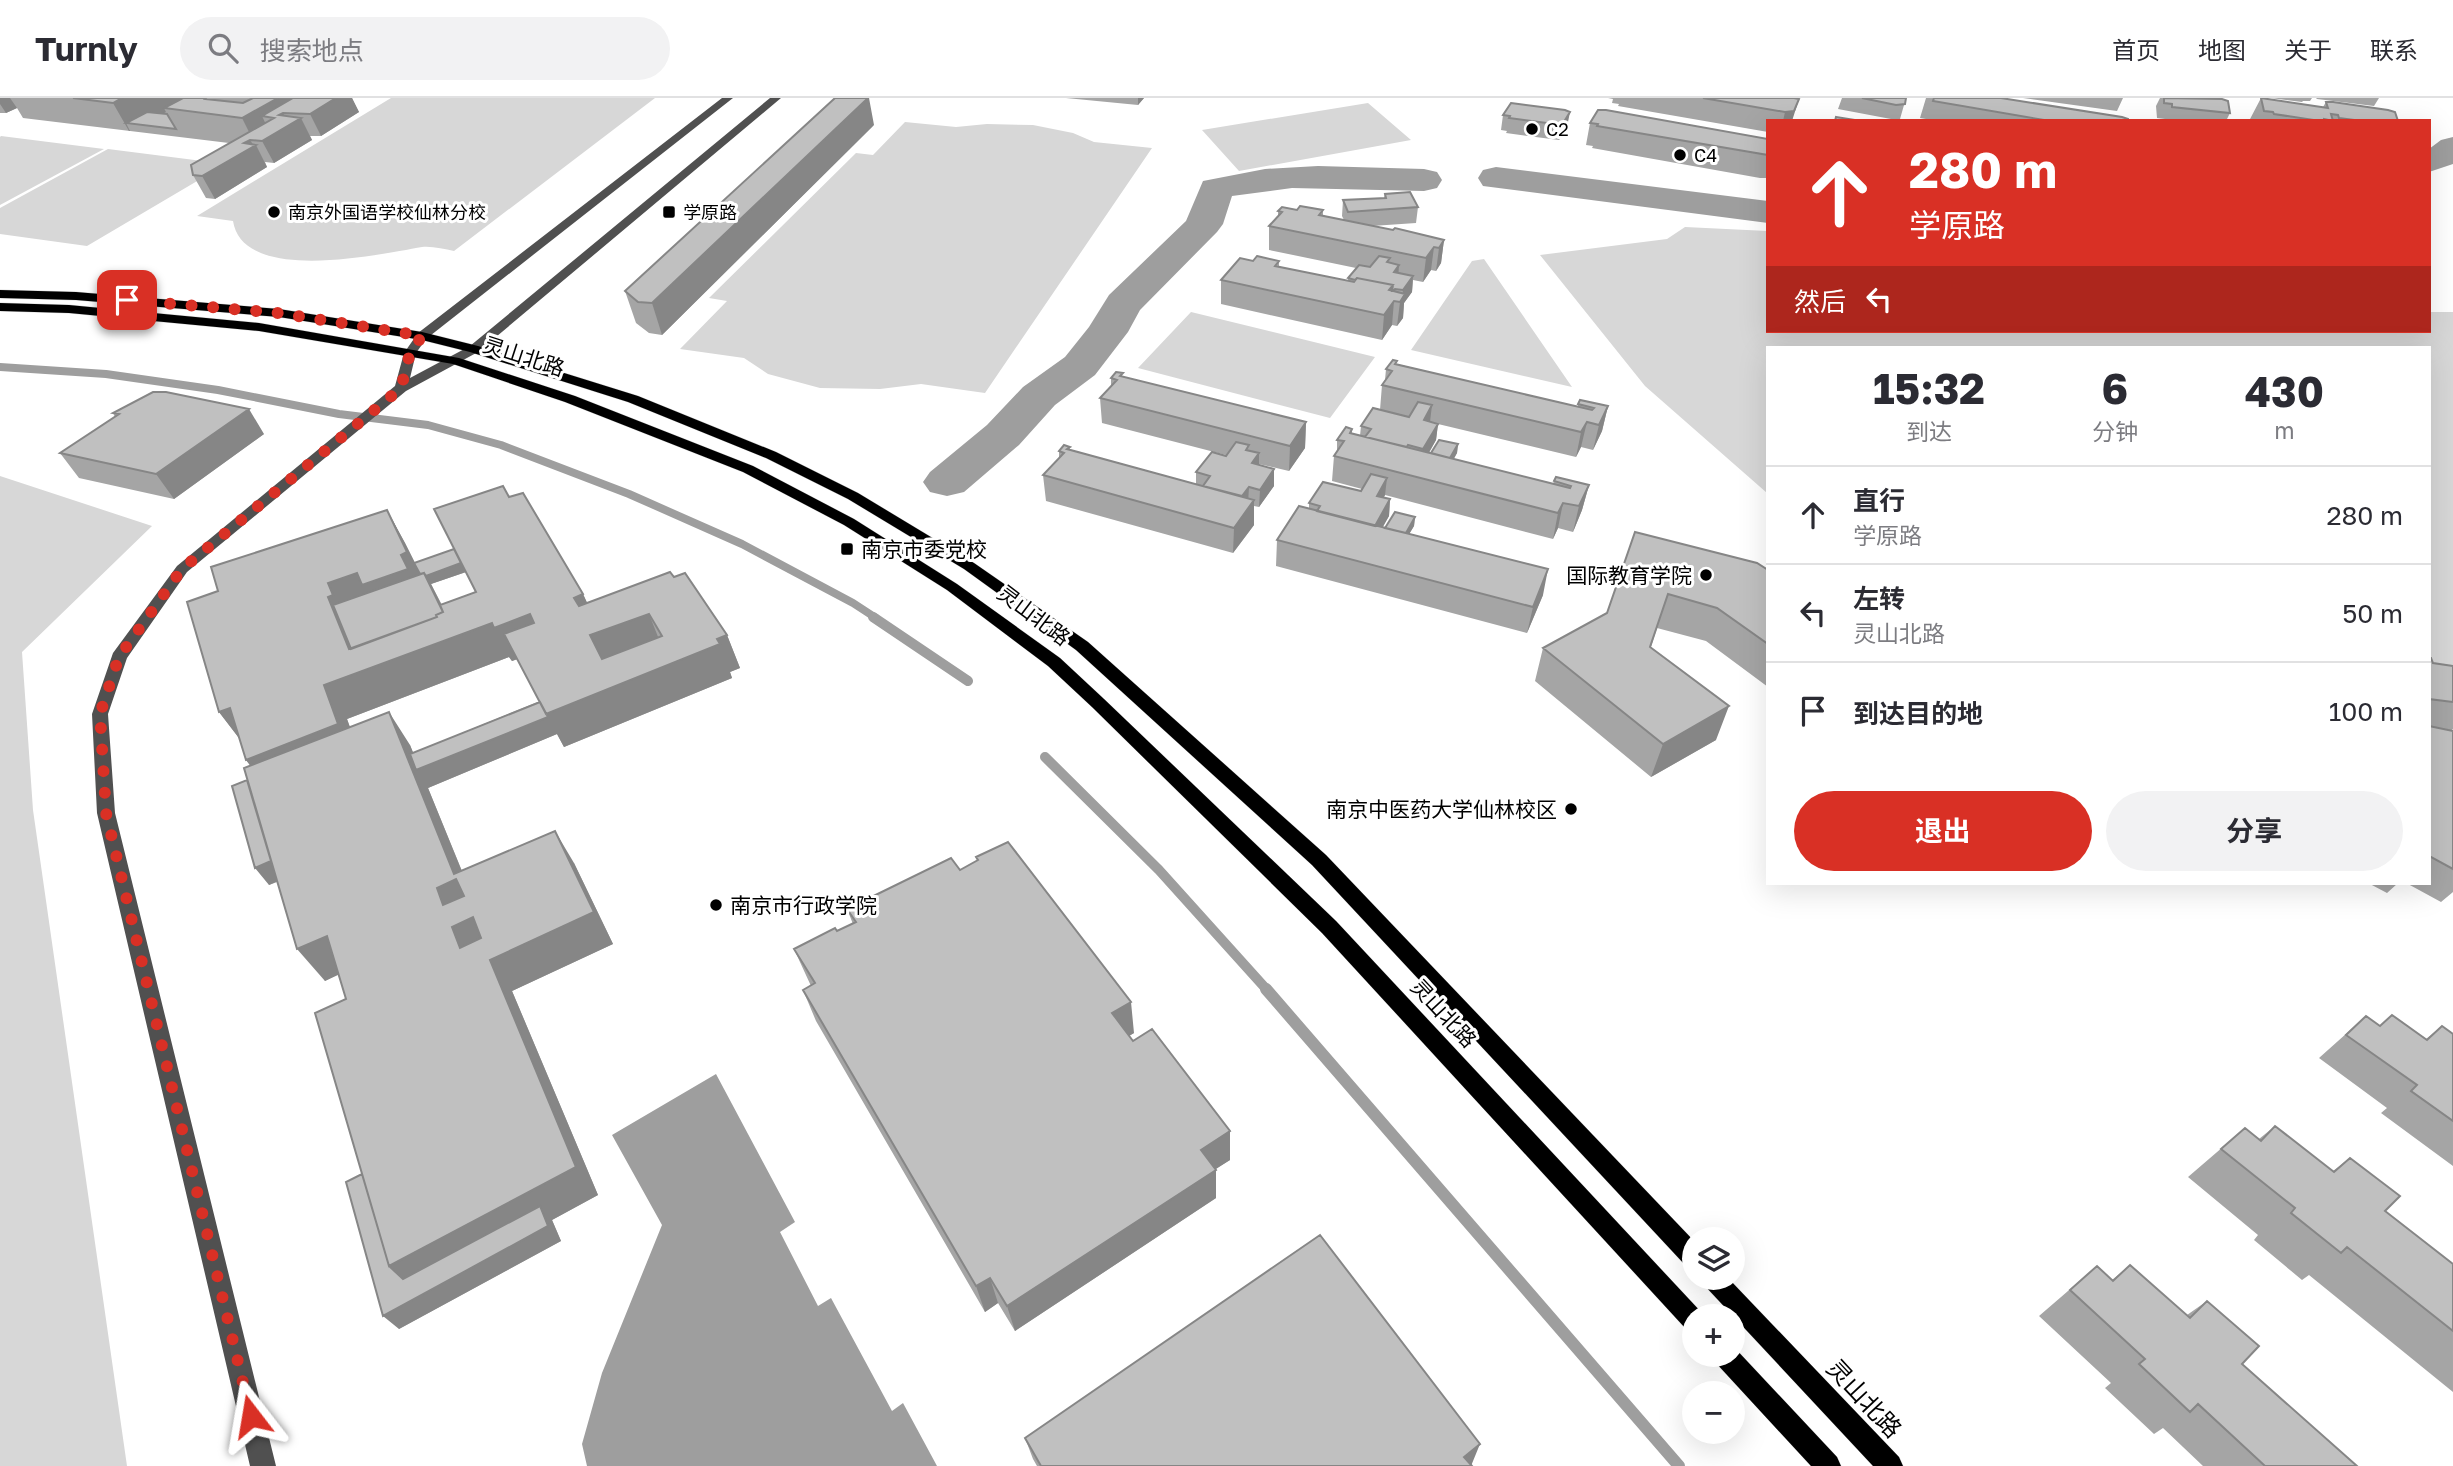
<!DOCTYPE html>
<html lang="zh">
<head>
<meta charset="utf-8">
<style>
  body { margin:0; font-family:"Golos Text","Noto Sans SC",sans-serif; background:#f2f2f3; color:#2b2b33; height:100vh; display:flex; flex-direction:column; font-size:26px; white-space:nowrap }
  * { box-sizing:border-box; margin:0 }
  p { font-size:23px; color:#7c7c81 }
  .icon { flex:none; width:38px; height:38px; fill:none; stroke:currentColor; stroke-width:2; stroke-linecap:round; stroke-linejoin:round }
  .map { position:relative; flex:1; overflow:hidden }
  .sheet { position:absolute; left:1766px; top:248px; width:665px; height:539px; display:flex; flex-direction:column; background:#fff; border-radius:0px; box-shadow:0 7px 28px #0002 }
  .sheet>* { flex:none }
  .hud { position:absolute; left:1766px; top:21px; width:665px; height:214px; border-radius:0px; box-shadow:0 7px 28px #0002; background:#d93025; color:#fff; overflow:hidden }
  .controls { position:absolute; left:1682px; top:1129px; display:grid; gap:14px }
  .controls a { display:grid; place-items:center; width:63px; height:63px; border-radius:50%; background:#fff; box-shadow:0 7px 28px #0002; font-size:35px }
  .pin { position:absolute; display:grid; place-items:center; width:60px; height:60px; color:#fff; margin:-30px; border-radius:14px; box-shadow:0 4px 10px #0006 }
  .me { position:absolute; width:77px; margin:-38px; rotate:346deg; stroke-linejoin:round; filter:drop-shadow(0 0 5px #0008) }
  .turn { display:flex; align-items:center; gap:24px; height:147px; padding:0 28px; font-size:32px }
  .turn .icon { width:91px; height:91px; stroke-width:2.5 }
  .turn b { display:block; font-size:49px; line-height:60px }
  .then { display:flex; align-items:center; height:66px; padding:0 28px; background:#0003; gap:14px; font-size:26px }
  .eta { display:flex; justify-content:space-evenly; align-items:center; height:119px; text-align:center }
  .eta b { font-size:42px; font-weight:700; line-height:49px }
  .primary-button { display:flex; gap:14px; margin-top:auto; padding:14px 28px }
  .primary-button a { flex:1; height:80px; border-radius:42px; background:#d93025; color:#fff; font-size:28px; font-weight:700; line-height:80px; text-align:center }
  .primary-button a+a { background:#f2f2f3; color:#2b2b33 }
  ul { padding:0; list-style:none }
  li { display:flex; align-items:center; gap:21px; height:98px; padding:0 28px; border-top:2px solid #e1e1e2 }
  li div { flex:1 }
  li b { display:block; font-size:26px }
  li em { font-style:normal }
  header { display:flex; align-items:center; gap:42px; box-sizing:border-box; height:98px; padding:0 35px; background:#fff; border-bottom:2px solid #e1e1e2 }
  header strong { font-size:33px }
  nav { display:flex; gap:38px; margin-inline-start:auto; font-size:24px }
  .search { width:490px; height:63px; background:#f2f2f3; display:flex; align-items:center; gap:18px; box-sizing:border-box; padding:0 24px; border-radius:38px; color:#7c7c81; font-size:26px }
  .map>svg:first-child { display:block }
</style>
</head>
<body>
<header>
<strong>Turnly</strong>
<div class="search"><svg class="icon" aria-label="search" viewBox="0 0 24 24"><circle cx="10" cy="10" r="6"/><path d="M15 15l6 6"/></svg>搜索地点</div>
<nav><a>首页</a><a>地图</a><a>关于</a><a>联系</a></nav>
</header>
<div class="map">
<svg width="2453" height="1368" viewBox="0 0 2453 1368">
  <rect width="100%" height="100%" fill="#fff"/>
  <path fill="#d7d7d7" d="M391 0H655L454 153C444 151 432 148 422 149 381 156 243 187 233 123L197 118Z
    M1368 5 1411 42 1239 73 1202 32Z
    M905 24 956 29 987 26 1033 27 1073 35 1094 44 1152 50 985 295 921 286 880 291 820 290 768 276 744 260 680 251 727 203 709 200 856 55 873 57Z
    M0 39 1 38 104 51 0 107Z
    M108 51 226 66 87 148 0 136V110Z
    M1685 129 1767 133 1768 233H2429V214H2453V592L2429 574V250H1768L1767 395 1645 288 1540 157 1667 141Z
    M1484 161 1572 289 1411 252 1472 163Z
    M1191 214 1375 259 1330 320 1138 270Z
    M0 378 152 428 22 554 33 712 127 1368H0Z"/>
  <path fill="#9e9e9e" d="M716 976 795 1124 780 1134 818 1208 831 1200 892 1313 903 1305 937 1368H587L582 1346 602 1275 662 1127 612 1037Z"/>
  <g fill="none" stroke-linecap="round" stroke-linejoin="round">
    <path stroke="#9e9e9e" stroke-width="8" d="M0 269 106 276 218 292 339 316 428 327 501 347 629 396 742 446 853 505 876 520"/>
    <path stroke="#9e9e9e" stroke-width="10" d="M873 519 968 583
      M1045 659 1159 772 1268 893"/>
    <path stroke="#9e9e9e" stroke-width="12" d="M1266 891 1679 1368"/>
    <path fill="#9e9e9e" fill-rule="evenodd" d="M2453 39V66L2429 74V51L2441 42Z
      M1318 68 1424 71 1437 74 1442 82 1437 90 1424 93 1292 90 1232 98 1223 126 1217 134 1140 212 1128 234 1095 277 1055 307 1019 347 964 394 947 398 930 394 923 384 930 374 987 327 1023 289 1065 259 1089 229 1109 197 1186 123 1203 83 1265 71Z
      M1496 69 1768 103V125L1483 88 1478 80 1483 72Z"/>
    <defs>
      <path id="major" d="M0 192 76 194 279 211 422 234 478 248 638 298 776 354 858 395 974 465 1088 544 1326 757 1694 1143V1171L1686 1168 1312 767 1076 552 964 471 848 401 766 360 628 304 470 254 422 242 279 219 76 202 0 200Z
        M0 205 69 207 259 225 459 260 575 298 753 368 854 421 957 486 1060 560 1104 601 1336 823 1702 1215 1704 1218H1694V1235L1686 1231 1322 835 1092 609 1048 568 947 492 844 427 743 374 565 304 453 266 259 233 69 215 0 213Z
        M1701 1180H1728L1899 1359 1903 1368H1873L1705 1188Z
        M1732 1247 1837 1359 1841 1368H1811L1716 1265 1713 1256H1732Z"/>
    </defs>
    <use href="#major" stroke="#dbdbdb" stroke-width="1"/>
    <path fill="#505050" fill-rule="evenodd" d="M722 0H733L426 241 416 255 410 280 470 248 770 0H781L478 254 406 293 187 474 127 560 108 616 115 715 276 1368H250L97 715 92 616 113 555 177 468 395 288 404 255 418 235Z"/>
    <use href="#major" fill="#000" fill-rule="evenodd"/>
  </g>
  <path fill="#a5a5a5" fill-rule="evenodd" d="M0 0H352L359 14 321 38H310L312 42 274 65 265 64 267 69 215 101 206 100 193 77 229 45 23 20 17 10 6 15H0Z
    M1066 0H1144L1138 7Z
    M1608 0H1794L1792 23H1768V34L1618 8 1619 6 1612 5 1613 1Z
    M1842 0H1906L1900 21H1891L1838 11Z
    M1926 0H2001L2128 23H1926V21L1920 20Z
    M2023 0H2123L2117 13Z
    M2160 0H2216L2230 15 2226 23H2165V21L2157 20 2156 8Z
    M2261 0 2323 9 2326 4 2398 23H2249Z
    M2271 0H2312L2310 3H2303L2302 4Z
    M2316 0H2379L2374 8 2317 1Z
    M1511 5 1567 29 1559 42 1506 35 1507 33 1501 32 1503 17Z
    M1590 25 1768 41V80H1760L1592 50 1593 48 1586 47Z
    M874 27 662 237 649 235 636 225 625 193Z
    M1385 96 1418 109 1416 125 1372 128 1444 142 1441 165 1436 173 1431 172 1423 184 1413 182 1412 194 1404 205 1403 220 1397 228 1392 227 1382 242 1221 206V182L1253 163H1279V169L1348 183V180L1356 170 1269 152V128L1278 118V113L1323 112V118L1344 122 1342 118 1343 102 1384 100Z
    M1397 266 1578 309V306L1608 308 1602 333 1593 352 1581 349 1576 359 1438 326 1436 342 1429 355H1431L1458 346 1457 355 1453 361 1553 386 1554 383 1589 387 1582 412 1573 434 1558 430 1553 441 1385 397 1384 399 1390 401 1389 418 1382 429 1385 430 1415 419 1414 428 1409 436 1543 497 1527 535 1276 468 1277 442 1309 411V405L1361 393 1362 391 1332 383 1334 358 1337 354V342L1352 331V335L1360 338 1361 328 1380 312 1382 287 1385 282 1386 271Z
    M1123 279 1306 324 1305 350 1289 373 1259 366V367L1274 371V388L1259 409 1254 408V427L1233 455 1046 403 1043 377 1059 360V353L1070 349V352L1196 386V374L1226 357 1102 325 1100 300 1111 288V280Z
    M113 315 264 336 174 401 79 380 60 355 115 319Z
    M509 399 583 496 587 505 674 479 727 537 740 570 730 574 732 580 564 649 557 636 428 690 462 773 574 765 613 846 512 893 598 1097 552 1122 561 1143 399 1231 362 1076 346 901 338 876 325 883 277 784 269 787 247 682 250 667 246 662 239 640 219 614 218 493 387 412 405 445 415 465 454 451ZM466 474 476 494 442 507 431 486ZM509 559 512 563 518 561 540 603 413 655 410 647 350 629 347 621Z
    M1635 434 1768 472V589L1706 543 1657 530 1651 549 1716 642 1651 679 1535 583 1543 550 1607 515Z
    M2429 560 2433 565 2453 568V631L2452 632 2453 633V794L2441 804 2408 786H2429Z
    M976 759 1134 935 1129 938 1230 1062 1215 1071 1216 1100 1015 1233 998 1205 985 1214 816 923 803 892 811 888 794 851 837 833 853 826 847 811 960 772 977 763Z
    M2370 786H2397L2387 795Z
    M2392 917 2426 941 2442 928 2453 936V1068L2381 1015 2387 1010 2319 960 2366 918 2380 928Z
    M2275 1028 2333 1073 2350 1060 2385 1113 2453 1166V1294L2309 1177 2302 1182 2254 1142 2258 1137 2188 1079 2245 1030 2259 1041Z
    M2130 1167 2187 1217 2207 1203 2242 1266 2357 1368H2203L2163 1330 2154 1336 2105 1290 2111 1285 2039 1218 2097 1168 2112 1182Z
    M1025 1340 1471 1367 1472 1368H1037L1033 1361Z"/>
  <path fill="#868686" fill-rule="evenodd" d="M0 0H10L17 10 6 15 0 6Z
    M122 0H181L184 4 164 10 166 14 141 27 126 25 130 33H129L113 5Z
    M278 0H352L359 14 321 38 310 16 283 15 289 27 301 20 312 42 274 65 262 43 253 42 242 20ZM262 18 274 20 271 37Z
    M868 0H869L874 27 662 237 652 205Z
    M1138 0H1144L1138 7Z
    M1799 1 1792 23H1783L1785 14Z
    M1570 14 1567 29 1559 42 1562 27Z
    M250 42 254 48 256 47 267 69 215 101 202 78 244 45Z
    M1444 142 1441 165 1436 173 1439 150Z
    M1434 149 1431 172 1423 184 1426 160Z
    M1399 167 1398 183 1395 191 1392 227 1382 242 1384 217 1394 174Z
    M1413 178 1412 194 1404 205 1403 220 1397 228 1400 204 1402 200 1403 192Z
    M1432 307 1430 324 1424 322Z
    M1608 308 1602 333 1593 352 1599 327Z
    M249 311 264 336 174 401 156 376Z
    M1306 324 1305 350 1289 373 1290 348Z
    M1587 324 1581 349 1576 359 1581 334Z
    M1438 326 1436 342 1421 368 1423 351Z
    M1458 346 1457 355 1447 374 1448 365Z
    M1259 355V372L1252 365Z
    M1274 371V388L1259 409 1260 392Z
    M1387 380 1385 397 1375 415 1377 398Z
    M1589 387 1582 412 1573 434 1579 408Z
    M1249 389 1248 406 1239 402Z
    M1390 401 1389 418 1373 447 1374 429Z
    M1254 402V427L1233 455 1234 430Z
    M1563 405 1558 430 1553 441 1558 415Z
    M387 412 405 445 422 479 462 465 466 474 431 486 457 538 492 525 530 516 546 550 512 563 509 559 347 621 356 647 292 777 269 787 255 770 262 683 246 662 324 587 349 551 328 499V485L401 457Z
    M1415 419 1414 428 1399 453 1400 444Z
    M1548 471 1543 497 1527 535 1533 509Z
    M583 496 599 530 590 533 574 500Z
    M649 516 662 549 605 571 590 537Z
    M727 537 740 570 730 574 732 580 564 649 557 636 428 690 476 808 454 776 389 614 410 647 420 671Z
    M1729 608 1716 642 1651 679 1663 646Z
    M230 610 245 648 219 614Z
    M555 733 574 765 613 846 512 893 598 1097 552 1122 561 1143 399 1231 383 1218 419 1195 389 1168 490 862Z
    M456 781 473 819 495 851 460 850 437 790Z
    M327 838 353 870 325 883 297 851Z
    M1131 904 1134 935 1115 946 1112 915Z
    M1230 1033V1062L1202 1080 1201 1052Z
    M1216 1072V1100L1015 1233 1007 1208Z
    M990 1180 998 1205 985 1214 976 1188Z
    M1480 1346 1471 1368 1464 1359Z"/>
  <path fill="#c0c0c0" stroke="#868686" stroke-width="2" fill-rule="evenodd" d="M73 0H122L113 5Z
    M183 0H206L205 1 243 5 253 0H278L242 20 164 10Z
    M293 0H336L310 16 283 15 279 17 301 20 262 43 250 42 244 45 256 47 202 78 193 77 191 67 274 20 262 18Z
    M835 0H868L652 205 638 204 625 193Z
    M1703 0H1794L1799 1 1794 13 1785 14Z
    M1862 0H1906L1905 6 1896 7Z
    M1934 0H2001L2122 19 2128 21V23H2050L1933 3Z
    M2164 0 2222 1 2228 3 2230 15 2172 9V6L2164 5Z
    M2261 0 2328 10 2326 4H2333L2388 12 2395 14 2398 23H2362L2339 20 2338 17 2331 16 2333 23 2324 21V23H2320L2274 16 2273 14 2264 13Z
    M1511 5 1565 12 1570 14 1562 27 1509 20 1510 18 1503 17Z
    M1598 12H1606L1768 41V57L1597 28 1598 26 1590 25Z
    M147 14 167 16 176 31 126 25Z
    M1836 19 1861 23H1835Z
    M1410 94 1418 109 1348 114 1343 102 1386 100 1385 96Z
    M1300 108 1323 112 1319 117 1393 132 1395 130 1444 142 1439 150 1434 149 1426 160 1269 128 1282 114 1278 113 1282 109 1297 112Z
    M1257 158 1279 163 1275 168 1354 184 1357 180 1393 187 1389 192 1405 196 1400 204 1394 203 1384 217 1221 182 1240 160 1253 163Z
    M1379 158 1390 160 1387 164 1399 167 1394 174 1413 178 1403 192 1395 191 1393 193H1392L1393 187 1357 180 1355 182 1348 180 1359 167 1370 169Z
    M1393 262 1397 263 1395 266 1592 312 1594 310 1578 306 1580 302 1608 308 1599 327 1587 324 1581 334 1382 287 1392 273 1386 271Z
    M1116 274 1123 275 1120 278 1306 324 1290 348 1100 300 1117 282 1111 280Z
    M153 294H166L249 311 156 376 60 355 119 316 113 315Z
    M1418 304 1432 307 1424 322 1438 326 1423 351 1408 347 1407 349 1365 339 1371 331 1361 328 1373 310 1409 319Z
    M1346 329 1352 331 1350 335 1570 390 1571 388 1554 383 1556 379 1589 387 1579 408 1563 405 1558 415 1334 358 1344 343 1337 342Z
    M1439 342 1458 346 1450 360 1431 355Z
    M1236 344 1249 347 1246 352 1259 355 1252 365 1274 371 1260 392 1249 389 1242 398 1203 388 1210 378 1196 374 1212 354 1226 358Z
    M1064 347 1070 349 1067 351 1254 402 1234 430 1043 377 1064 355 1059 353Z
    M1371 376 1387 380 1377 398 1390 401 1375 428 1317 413 1320 408 1309 405 1323 384 1361 393Z
    M503 388 509 399 523 395 583 496 574 500 579 508 670 474 674 479 685 475 727 537 717 541 720 546 546 616 504 536 534 525 530 516 494 530 492 525 324 587 338 626 246 662 230 610 219 614 187 504 218 493 211 469 387 412 407 454 401 457 408 471 362 487 357 475 328 485 333 497 328 499 349 551 437 519 436 517 443 514 440 507 476 494 434 411ZM649 516 662 538 602 561 590 537Z
    M1299 408 1548 471 1533 509 1277 442Z
    M1395 414 1415 419 1406 435 1385 430Z
    M1635 434 1757 465 1768 472V546L1717 510 1668 496 1650 549 1729 608 1663 646 1543 550 1607 515Z
    M454 451 461 465 426 478 424 475 420 476 414 465Z
    M424 475 443 514 436 517 437 519 351 551 333 507Z
    M2429 560H2431L2433 565 2453 568V604L2429 601Z
    M540 604 548 619 416 672 410 656Z
    M389 614 454 776 555 733 594 814 490 862 576 1069 389 1168 315 915 346 901 327 838 297 851 244 670ZM456 781 464 798 443 807 437 790ZM473 819 481 840 460 850 452 829Z
    M2429 628 2453 633V771L2429 758Z
    M247 682 271 763 255 770 232 688Z
    M1008 744 1131 904 1112 915 1133 943 1152 931 1230 1033 1201 1052 1216 1072 1007 1208 990 1180 976 1188 803 892 815 885 794 851 835 830 837 833 856 824 847 811 951 760 960 772 978 762 976 759Z
    M2392 917 2427 942 2442 928 2453 936V1023L2411 993 2417 987 2346 937 2366 918 2380 928Z
    M2275 1028 2334 1074 2350 1060 2400 1098 2385 1113 2453 1166V1233L2347 1149 2341 1155 2291 1115 2295 1110 2221 1051 2245 1030 2261 1043Z
    M362 1076 389 1168 403 1181 540 1108 548 1128 383 1218 346 1084Z
    M1320 1137 1480 1346 1464 1359 1472 1368H1041L1025 1340Z
    M2130 1167 2190 1220 2207 1203 2259 1248 2242 1266 2357 1368H2265L2198 1306 2190 1314 2139 1266 2145 1261 2070 1192 2097 1168 2113 1183Z"/>
  <g fill="none" stroke-linecap="round" stroke-linejoin="round">
    <path stroke="#d93025" stroke-width="12" stroke-dasharray="0 21.6" d="M127 202 279 215 422 238 410 255 401 290 182 471 119 559 100 616 106 715 251 1318"/>
  </g>
  <g fill="#000" stroke="#fff" stroke-width="2.5">
    <circle cx="1532" cy="31" r="7"/>
    <circle cx="1680" cy="57" r="7"/>
    <circle cx="274" cy="114" r="7"/>
    <rect x="662" y="107" width="14" height="14" rx="3.5"/>
    <rect x="840" y="444" width="14" height="14" rx="3.5"/>
    <circle cx="1706" cy="477" r="7"/>
    <circle cx="1571" cy="711" r="7"/>
    <circle cx="716" cy="807" r="7"/>
  </g>
  <g text-anchor="middle" dominant-baseline="central" stroke-width="6" stroke-linejoin="round" paint-order="stroke">
    <g font-size="18" fill="#000" stroke="#fff" text-anchor="start">
      <text x="1546" y="31">C2</text>
      <text x="1694" y="57">C4</text>
      <text x="288" y="114">南京外国语学校仙林分校</text>
      <text x="683" y="114">学原路</text>
    </g>
    <g font-size="21" fill="#000" stroke="#fff">
      <text transform="translate(524 258) rotate(18)">灵山北路</text>
      <text transform="translate(1034 517) rotate(37)">灵山北路</text>
      <text transform="translate(1444 915) rotate(47)">灵山北路</text>
    </g>
    <g font-size="21" fill="#000" stroke="#fff" text-anchor="start">
      <text x="861" y="451">南京市委党校</text>
      <text x="1692" y="477" text-anchor="end">国际教育学院</text>
      <text x="1557" y="711" text-anchor="end">南京中医药大学仙林校区</text>
      <text x="730" y="807">南京市行政学院</text>
    </g>
    <g font-size="24" fill="#000" stroke="#fff">
      <text transform="translate(1865 1300) rotate(47)">灵山北路</text>
    </g>
  </g>
</svg>
<div class="controls">
<a><svg class="icon" aria-label="layers" viewBox="0 0 24 24"><path d="M12 4l9 5-9 5-9-5zM3 14l9 5 9-5"/></svg></a>
<a>+</a>
<a>−</a>
</div>
<div class="pin" style="left:127px;top:202px;background:#d93025"><svg class="icon" aria-label="arrive" viewBox="0 0 24 24"><path d="M6 21V4h12l-3 4 3 4H6"/></svg></div>
<svg class="me" style="left:251px;top:1318px" viewBox="-20 -20 40 40"><path d="M0-17L14 15 0 8-14 15z" fill="#d93025" stroke="#fff" stroke-width="4"/></svg>
<div class="hud">
<div class="turn"><svg class="icon" aria-label="ahead" viewBox="0 0 24 24"><path d="M12 20V5M6 11l6-6 6 6"/></svg><div><b>280 m</b>学原路</div></div>
<div class="then">然后<svg class="icon" aria-label="left" viewBox="0 0 24 24"><path d="M17 20v-9H6M10 6l-5 5 5 5"/></svg></div>
</div>
<section class="sheet">
<div class="eta">
<div><b>15:32</b><p>到达</p></div>
<div><b>6</b><p>分钟</p></div>
<div><b>430</b><p>m</p></div>
</div>
<ul>
<li><svg class="icon" aria-label="ahead" viewBox="0 0 24 24"><path d="M12 20V5M6 11l6-6 6 6"/></svg><div><b>直行</b><p>学原路</p></div><em>280 m</em></li>
<li><svg class="icon" aria-label="left" viewBox="0 0 24 24"><path d="M17 20v-9H6M10 6l-5 5 5 5"/></svg><div><b>左转</b><p>灵山北路</p></div><em>50 m</em></li>
<li><svg class="icon" aria-label="arrive" viewBox="0 0 24 24"><path d="M6 21V4h12l-3 4 3 4H6"/></svg><div><b>到达目的地</b></div><em>100 m</em></li>
</ul>
<div class="primary-button"><a>退出</a><a>分享</a></div>
</section>
</div>
</body>
</html>
